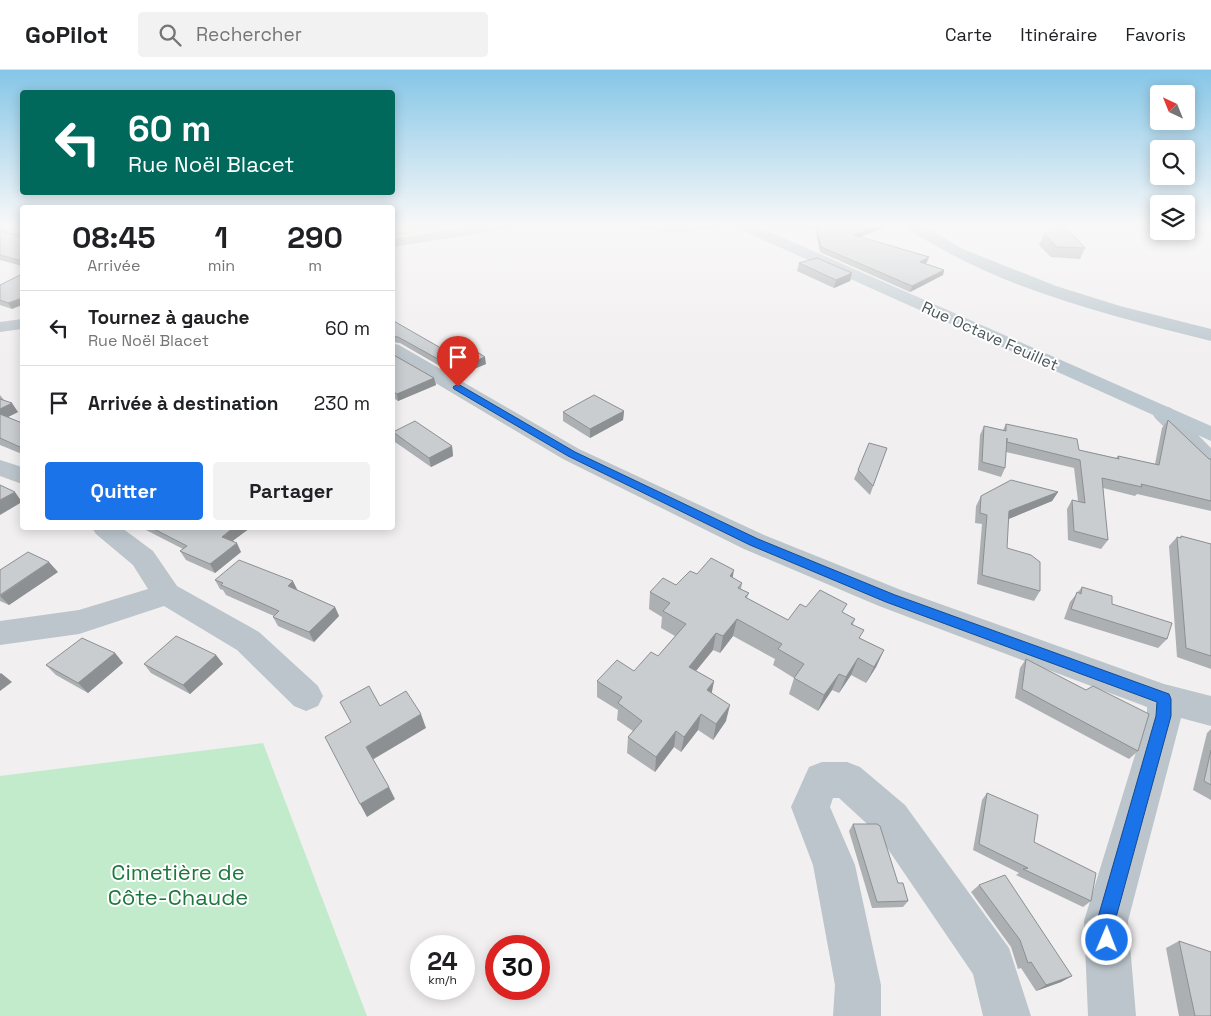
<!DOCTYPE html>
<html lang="fr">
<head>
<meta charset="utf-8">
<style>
  body { margin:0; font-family:"Space Grotesk",sans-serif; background:#f2f2f2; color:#202124; height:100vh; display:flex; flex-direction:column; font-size:19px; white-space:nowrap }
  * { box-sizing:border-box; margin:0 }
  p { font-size:16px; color:#757577 }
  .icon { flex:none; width:28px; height:28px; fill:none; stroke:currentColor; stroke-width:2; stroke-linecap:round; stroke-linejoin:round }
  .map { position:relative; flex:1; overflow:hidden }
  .side { position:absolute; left:20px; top:135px; width:375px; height:325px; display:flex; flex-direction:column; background:#fff; border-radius:5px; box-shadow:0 2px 12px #0003 }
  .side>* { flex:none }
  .guide { position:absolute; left:20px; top:20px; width:375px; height:105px; border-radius:5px; box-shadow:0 2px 12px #0003; background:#00695c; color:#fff; overflow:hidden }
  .needle { width:32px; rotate:317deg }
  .fabs { position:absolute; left:1150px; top:15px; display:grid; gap:10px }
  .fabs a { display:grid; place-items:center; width:45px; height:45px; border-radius:5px; background:#fff; box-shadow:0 2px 12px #0003; font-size:25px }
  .speed { position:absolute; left:410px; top:865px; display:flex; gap:10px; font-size:25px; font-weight:700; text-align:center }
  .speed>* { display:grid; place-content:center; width:65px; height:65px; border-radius:50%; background:#fff; box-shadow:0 2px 12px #0003; line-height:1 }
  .speed small { font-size:12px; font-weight:400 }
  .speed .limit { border:8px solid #d22; background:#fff; color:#111 }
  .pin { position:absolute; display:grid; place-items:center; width:42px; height:42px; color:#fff; margin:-51px -21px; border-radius:50% 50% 50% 0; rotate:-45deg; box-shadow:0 0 5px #0007 }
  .pin .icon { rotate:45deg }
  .me { position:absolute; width:55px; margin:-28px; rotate:1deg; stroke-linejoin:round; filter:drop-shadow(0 0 4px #0008) }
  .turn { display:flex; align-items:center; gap:18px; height:105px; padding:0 25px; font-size:22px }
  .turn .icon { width:65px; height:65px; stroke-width:2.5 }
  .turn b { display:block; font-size:35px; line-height:42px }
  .eta { display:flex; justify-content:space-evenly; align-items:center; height:85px; text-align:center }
  .eta b { font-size:30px; font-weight:700; line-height:35px }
  .cta { display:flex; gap:10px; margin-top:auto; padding:10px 25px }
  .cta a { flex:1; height:58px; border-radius:5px; background:#1a73e8; color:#fff; font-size:20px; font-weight:700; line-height:58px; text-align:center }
  .cta a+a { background:#f2f2f2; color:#202124 }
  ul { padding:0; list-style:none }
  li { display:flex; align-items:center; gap:15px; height:75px; padding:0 25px; border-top:1px solid #e0e0e0 }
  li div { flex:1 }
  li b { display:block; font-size:19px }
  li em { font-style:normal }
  header { display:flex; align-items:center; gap:30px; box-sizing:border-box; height:70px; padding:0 25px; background:#fff; border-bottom:1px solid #e0e0e0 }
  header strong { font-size:24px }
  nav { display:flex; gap:28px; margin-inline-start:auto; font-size:18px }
  .search { width:350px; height:45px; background:#f2f2f2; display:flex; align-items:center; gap:12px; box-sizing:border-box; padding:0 18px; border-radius:5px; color:#757577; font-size:19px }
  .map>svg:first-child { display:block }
</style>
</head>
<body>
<header>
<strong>GoPilot</strong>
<div class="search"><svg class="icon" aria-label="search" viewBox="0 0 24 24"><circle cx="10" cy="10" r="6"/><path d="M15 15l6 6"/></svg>Rechercher</div>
<nav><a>Carte</a><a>Itinéraire</a><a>Favoris</a></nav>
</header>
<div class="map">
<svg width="1211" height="946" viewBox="0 0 1211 946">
  <rect width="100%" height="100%" fill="#f1efef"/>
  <path fill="#c1ebcb" d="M393 155H470L393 167Z
    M263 673 367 946H0V706Z"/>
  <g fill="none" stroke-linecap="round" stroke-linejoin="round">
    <path fill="#bbc5cb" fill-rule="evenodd" d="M22 249V259L0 262V252Z
      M392 273 399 275 579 379 764 465 901 520 1164 614 1211 626V656L1181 648 1128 851 1136 946H1088L1084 851 1147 646V637L879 536 744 479 563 389 392 287Z
      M1163 336 1171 338 1211 378V398L1203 396 1155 348 1152 343 1155 338Z
      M0 390 22 397V414L0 406Z
      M92 458H122L153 481 177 516 259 562 318 616 323 626 318 636 306 641 294 636 237 580 164 536 79 564 0 575V551L79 540 148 519 133 495 96 464Z
      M822 692H847L860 697 905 735 1009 878 1031 946H983L973 904 877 763 839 728H833L830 737 855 795 881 915V946H833L835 915 813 795 791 737 809 697Z"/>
    <path fill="#bcc8cf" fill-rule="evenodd" d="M479 155H514L507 159 392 177V169Z
      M632 155H720C712 164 640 164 632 155Z
      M735 155H754L1211 356V371L737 158Z
      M904 155H921L963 179 1056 216 1120 236 1211 259V271C1120 248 1013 222 933 174 924 169 910 163 904 155Z
      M0 156 22 162V170L0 164Z"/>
  </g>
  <path fill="#adb0b3" d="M4 155H22V196L0 190V161L18 166 21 164 20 160Z
    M762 155H886V157L860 167 927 192 925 193 944 200 943 205 910 222 820 182 815 159 762 157Z
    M1044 164 1085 178 1080 189 1051 187 1039 175Z
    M799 193 852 203 850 211 834 218 797 201Z
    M0 215 12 239 0 235Z
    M392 250 446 281 486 294 457 306 400 273 392 272Z
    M392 284 434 308 436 315 398 331 392 327Z
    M0 325 4 330 18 342 8 347 22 353V384L0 375Z
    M624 341 623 350 590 368 563 351V342Z
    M1168 350 1209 389H1211V441L1137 424 1135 426 1103 418 1108 470 1101 479 1068 470 1067 439 1072 430 1078 431 1074 398 1006 382 1005 398 1001 407 978 400 980 365 984 356 1003 360 1006 354 1079 380 1116 388 1118 386 1155 394 1162 358Z
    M393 362 452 376 453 386 431 397 395 372Z
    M887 378 870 425 854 409 858 400Z
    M1058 422 1052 431 1008 449 1007 478 1040 521 1034 531 977 514 982 454 975 453 976 436 981 426Z
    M145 458H250L232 471 241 482 215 503 186 490 180 481 183 479 146 460Z
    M1181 466 1211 474V599L1177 587 1169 476 1177 467 1180 468Z
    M0 500 58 502 9 535 0 531Z
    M697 504 733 508 742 513 741 519 749 523 747 528 788 550 806 537 844 543 855 549 853 554 860 568 884 580 876 597 866 613 851 605 839 623 832 620 818 641 789 624 794 608 773 595 775 589 733 566 720 583 713 580 696 601 714 611 711 623 726 651 713 670 698 660 681 682 674 677 655 702 627 683 628 667 633 661 617 650 618 640 597 627V611L634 601 658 586 675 566 661 558 662 547 649 539 650 522 676 515Z
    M215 510 297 520 335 537 339 546 314 572 278 556 273 547 274 546 226 525 223 520 220 519Z
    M1082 517 1112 534 1167 569 1158 578 1064 549 1070 532Z
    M115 583 123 593 88 623 56 605 46 595Z
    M216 585 223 594 190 624 151 603 144 594Z
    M1026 589 1138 681 1129 689 1015 628 1020 598Z
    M1211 659V730L1193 720 1207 663Z
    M987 723 1034 772 1091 831 1083 837 1016 805 1019 803 973 780 982 730Z
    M853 754 898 813 908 831 903 837 872 838 849 761Z
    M979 815 1072 906 1061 912 1036 921 1021 898 1018 899 1011 877 971 822Z
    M1179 871 1211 946H1179L1166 878Z"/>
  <path fill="#8d9092" d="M880 155H886V157L852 170 854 165Z
    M929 187 927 192 918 197 920 192Z
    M944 200 943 205 910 222 912 216Z
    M852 203 850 211 834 218 836 210Z
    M22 228V235L12 239 8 233Z
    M485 287 486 294 457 306 456 299Z
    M434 308 436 315 398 331 397 324Z
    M12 333 18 342 0 351V339Z
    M624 341 623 350 590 368V359Z
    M452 376 453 386 431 397 429 388Z
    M15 422 22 432 0 445V430Z
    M1058 422 1052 431 1004 451 1009 441Z
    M233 458H250L226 476 222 467Z
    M237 473 241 482 215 503 210 494Z
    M49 492 58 502 9 535 0 526Z
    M734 500 731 517 730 506Z
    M293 511 298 521 288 516Z
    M335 537 339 546 314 572 309 562Z
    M737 549 733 566 720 583 723 566Z
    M716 563 713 580 686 613 689 597Z
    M884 580 876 597 866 613 874 597Z
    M115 583 123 593 88 623 78 613Z
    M216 585 223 594 190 624 183 615Z
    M858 588 851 605 839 623 846 607Z
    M1 603 12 612 0 621V604Z
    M839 604 832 620 818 641 824 625Z
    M714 611 711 627 707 620Z
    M730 635 726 651 713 670 716 654Z
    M421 644 426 658 372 690 366 677Z
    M701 644 698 660 681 682 684 667Z
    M676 661 674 677 655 702 656 687Z
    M389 717 395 729 367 747 360 734Z
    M1072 906 1061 912 1036 921 1046 915Z"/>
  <path fill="#c9cdd0" stroke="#8d9092" d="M19 155H22V191L0 185V161L18 166 21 164 20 155Z
    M816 155H880L854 165 929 187 920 192 944 200 912 216 821 177Z
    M1056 155H1064L1085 178 1057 177 1044 164Z
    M817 188 852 203 836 210 799 193Z
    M22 204V228L8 233 0 230V215Z
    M392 250 446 281 466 275 485 287 456 299 398 267 392 266Z
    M392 284 434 308 397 324 392 321V300L393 299H392Z
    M594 325 624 341 590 359 563 342Z
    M0 329 12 333 0 339Z
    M0 344 22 353V378L0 368Z
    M1168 350 1209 389H1211V431L1141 414 1142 417 1102 408 1108 470 1074 461 1072 430 1085 433 1080 390 1007 372V368L1005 398 982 392 984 356 1006 361V354L1077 369 1079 380 1119 389 1118 386 1159 395Z
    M415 351 452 376 429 388 393 362Z
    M869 373 887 378 873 416 858 400Z
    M1011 410 1058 422 1009 441 1007 478 1031 485 1040 492V521L982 505 987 445 980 443 981 426Z
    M0 415 15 422 0 430Z
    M152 458H233L222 467 237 473 210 494 180 481 187 476Z
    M1181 466 1211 474V586L1186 578 1177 467 1181 468Z
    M28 482 49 492 0 525V500Z
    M711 488 734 500 730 506 742 513 738 518 749 523 745 527 788 550 800 534 806 537 820 520 847 534 842 542 855 549 851 554 864 560 859 568 884 580 874 597 858 588 846 607 839 604 824 625 794 608 804 594 778 579 782 574 737 549 723 566 716 563 689 597 714 611 707 620 730 635 716 654 701 644 684 667 676 661 656 687 628 667 642 651 618 633 622 627 597 611 617 590 634 601 651 582 658 586 686 554 663 541 670 533 650 522 663 508 676 515 690 501 697 504Z
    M239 490 293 511 288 516 335 537 309 562 273 547 279 541 221 515 223 513 215 510Z
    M1082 517 1112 526V534L1172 553 1167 569 1071 539 1077 522 1081 524Z
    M176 566 216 585 183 615 144 594Z
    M82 568 115 583 78 613 46 595Z
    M1026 589 1086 620 1093 616 1149 644 1138 681 1022 619Z
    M369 616 380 636 406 621 421 644 366 677 389 717 360 734 325 667 351 652 340 632Z
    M1211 680V715L1204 711Z
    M987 723 1038 745 1034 772 1096 803 1091 831 1023 799 1028 798 979 774Z
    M853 754H877L880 756 898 813H903L908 831 877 832Z
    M1005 805 1072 906 1046 915 1031 892 1028 893 1020 870 979 815Z
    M1179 871 1211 882V946H1195Z"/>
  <linearGradient id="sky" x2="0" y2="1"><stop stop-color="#85c6e7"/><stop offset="0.54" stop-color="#f9f8f8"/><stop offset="1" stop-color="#f9f8f8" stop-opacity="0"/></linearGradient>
  <rect width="1211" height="288" fill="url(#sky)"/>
  <path fill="#1a73e8" stroke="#114b97" d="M458 314 575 382 758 469 895 525 1169 624 1171 629V646L1115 851 1116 870 1113 877 1107 879 1100 877 1098 870 1097 851 1156 646 1157 632 886 532 750 475 568 386 454 319 453 317Z"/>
  <g text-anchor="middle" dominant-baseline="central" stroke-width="4" stroke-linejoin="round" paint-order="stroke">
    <g font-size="16" fill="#48555b" stroke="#fff">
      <text transform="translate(990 266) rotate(24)">Rue Octave Feuillet</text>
    </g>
    <g font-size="22" fill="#1e773e" stroke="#fff">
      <text x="178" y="802">Cimetière de<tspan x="178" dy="25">Côte-Chaude</tspan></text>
    </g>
  </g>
</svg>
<div class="fabs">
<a><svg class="needle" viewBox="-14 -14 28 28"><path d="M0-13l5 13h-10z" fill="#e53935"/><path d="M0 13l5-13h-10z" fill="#757577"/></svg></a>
<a><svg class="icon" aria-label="search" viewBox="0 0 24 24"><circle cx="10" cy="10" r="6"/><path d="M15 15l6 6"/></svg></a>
<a><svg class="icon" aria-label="layers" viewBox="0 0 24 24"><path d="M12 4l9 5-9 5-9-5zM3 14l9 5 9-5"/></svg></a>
</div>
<div class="speed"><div>24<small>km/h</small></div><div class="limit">30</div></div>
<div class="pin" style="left:458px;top:317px;background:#d93025"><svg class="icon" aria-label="arrive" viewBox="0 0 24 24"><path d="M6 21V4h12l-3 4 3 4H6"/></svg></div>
<svg class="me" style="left:1107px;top:870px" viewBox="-20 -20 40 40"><circle r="17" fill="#1a73e8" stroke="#fff" stroke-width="3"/><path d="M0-11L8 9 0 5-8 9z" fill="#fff"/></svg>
<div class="guide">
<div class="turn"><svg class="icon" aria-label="left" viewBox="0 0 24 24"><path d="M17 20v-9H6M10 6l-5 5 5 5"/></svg><div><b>60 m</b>Rue Noël Blacet</div></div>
</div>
<section class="side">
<div class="eta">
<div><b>08:45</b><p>Arrivée</p></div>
<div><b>1</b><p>min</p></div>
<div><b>290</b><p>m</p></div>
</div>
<ul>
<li><svg class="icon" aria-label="left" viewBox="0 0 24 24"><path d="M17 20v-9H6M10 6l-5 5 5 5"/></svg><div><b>Tournez à gauche</b><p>Rue Noël Blacet</p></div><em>60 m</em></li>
<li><svg class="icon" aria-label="arrive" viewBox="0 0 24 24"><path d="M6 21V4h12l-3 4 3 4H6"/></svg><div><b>Arrivée à destination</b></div><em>230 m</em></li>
</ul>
<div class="cta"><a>Quitter</a><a>Partager</a></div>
</section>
</div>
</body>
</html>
